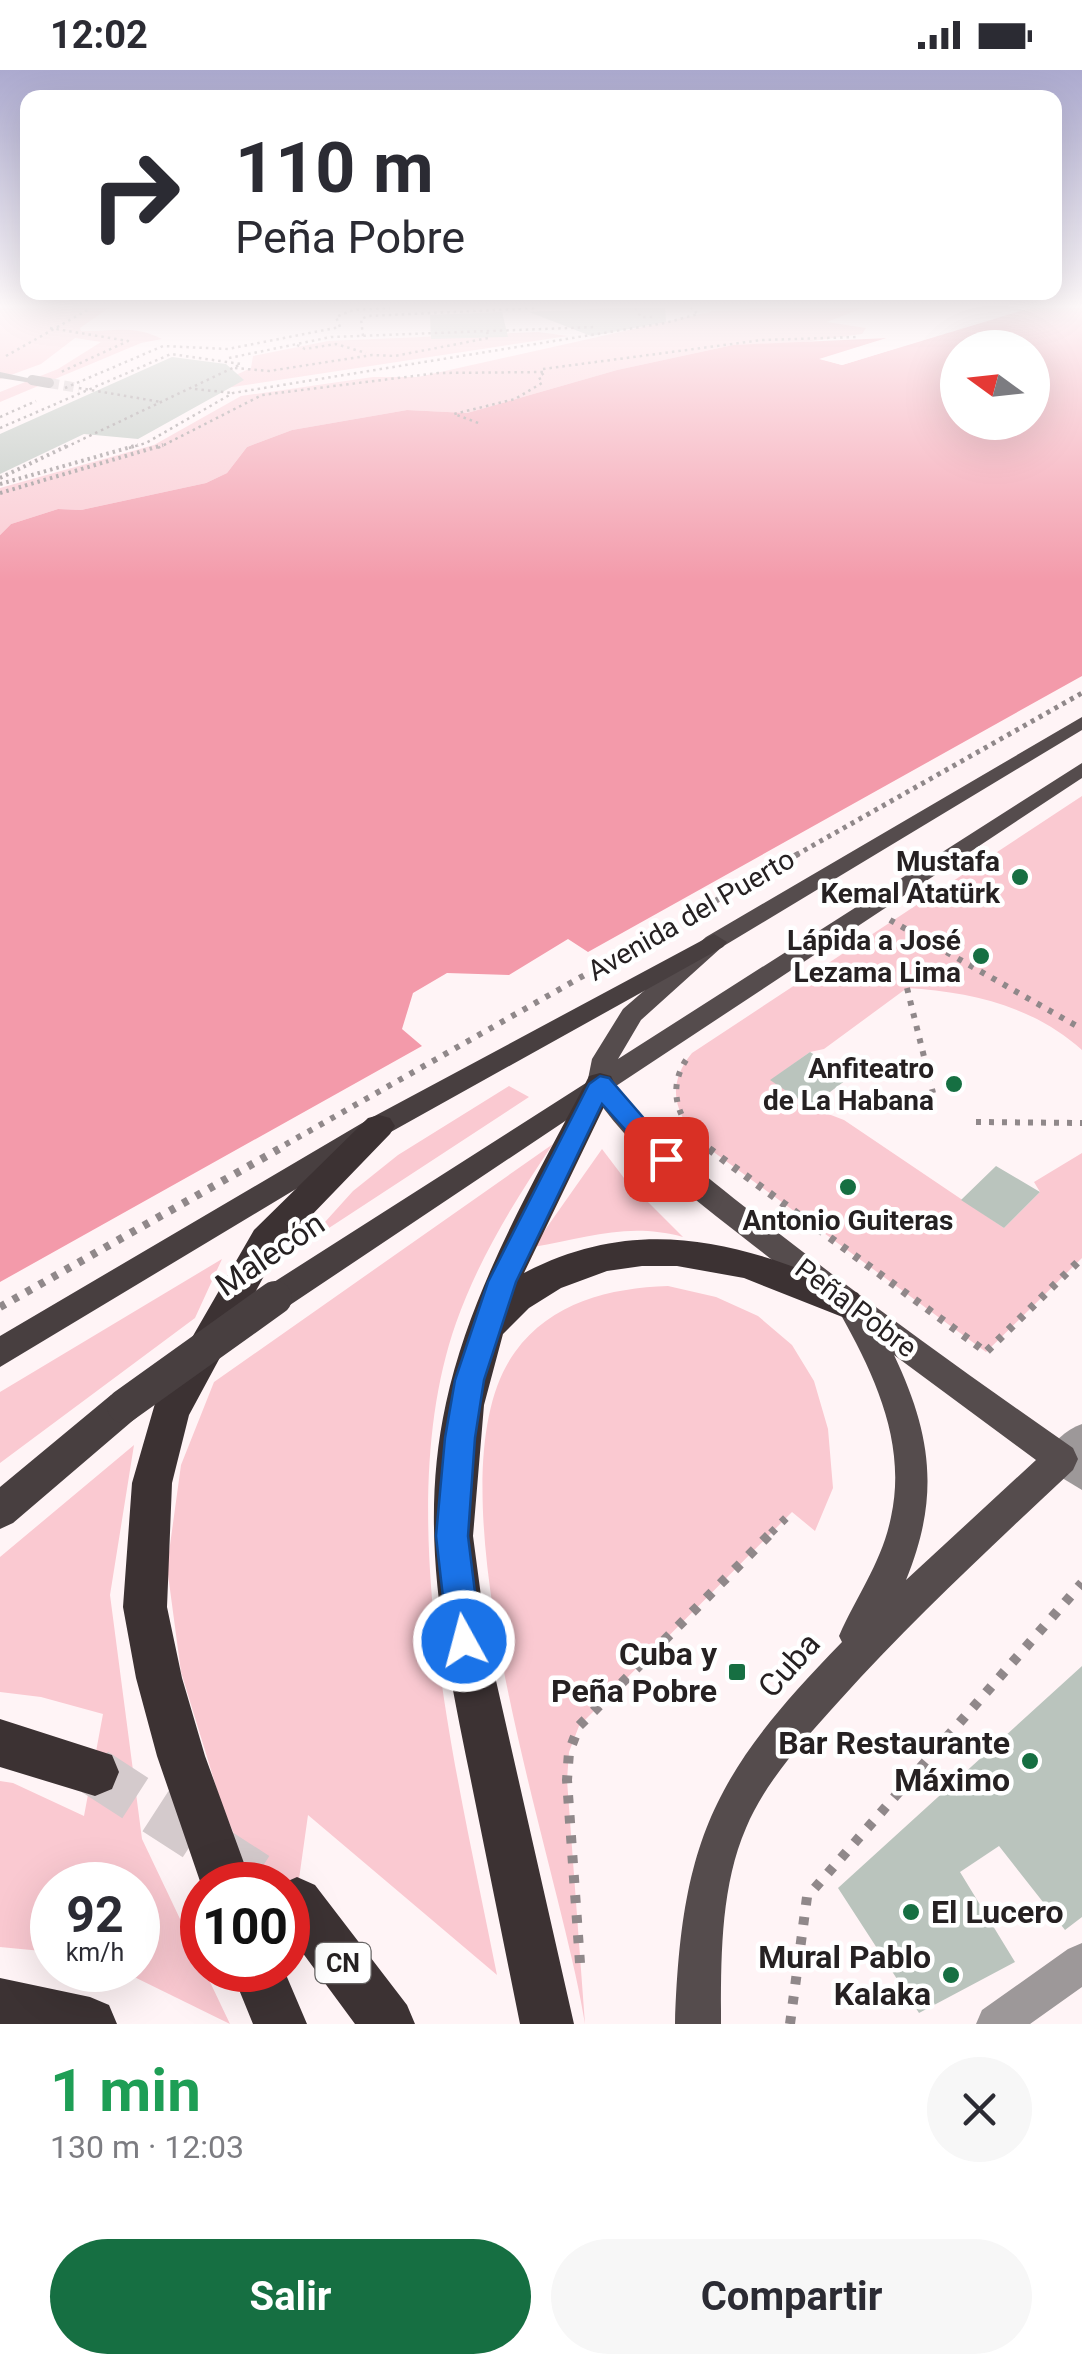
<!DOCTYPE html>
<html lang="es">
<head>
<meta charset="utf-8">
<style>
  body { margin:0; font-family:Roboto,sans-serif; background:#f7f7f7; color:#2b2b33; height:100vh; display:flex; flex-direction:column; font-size:38px; white-space:nowrap }
  * { box-sizing:border-box; margin:0 }
  p { font-size:32px; color:#7c7c81 }
  .icon { flex:none; width:55px; height:55px; fill:none; stroke:currentColor; stroke-width:2; stroke-linecap:round; stroke-linejoin:round }
  .map { position:relative; height:1954px; overflow:hidden }
  .panel { display:flex; flex-direction:column; background:#fff; flex:1 }
  .panel>* { flex:none }
  .top-card { position:absolute; left:20px; top:20px; width:1042px; height:210px; border-radius:20px; box-shadow:0 10px 40px #0002; background:#fff; color:#2b2b33; overflow:hidden }
  .needle { width:65px; rotate:285deg }
  .buttons { position:absolute; left:940px; top:260px; display:grid; gap:20px }
  .buttons a { display:grid; place-items:center; width:110px; height:110px; border-radius:50%; background:#fff; box-shadow:0 10px 40px #0002; font-size:50px }
  .speed { position:absolute; left:30px; top:1792px; display:flex; gap:20px; font-size:50px; font-weight:700; text-align:center }
  .speed>* { display:grid; place-content:center; width:130px; height:130px; border-radius:50%; background:#fff; box-shadow:0 10px 40px #0002; line-height:1 }
  .speed small { font-size:25px; font-weight:400 }
  .speed .limit { border:15px solid #d22; background:#fff; color:#111 }
  .pin { position:absolute; display:grid; place-items:center; width:85px; height:85px; color:#fff; margin:-42px; border-radius:20px; box-shadow:0 5px 15px #0006 }
  .me { position:absolute; width:110px; margin:-55px; rotate:353deg; stroke-linejoin:round; filter:drop-shadow(0 0 8px #0008) }
  .turn { display:flex; align-items:center; gap:35px; height:210px; padding:0 50px; font-size:45px }
  .turn .icon { width:130px; height:130px; stroke-width:2.5 }
  .turn b { display:block; font-size:70px; line-height:85px }
  .round { display:grid; place-items:center; flex:none; width:105px; height:105px; border-radius:52px; background:#f7f7f7 }
  .headline { display:flex; align-items:center; justify-content:space-between; height:170px; padding:0 50px }
  h1 { font-size:60px; font-weight:700; line-height:75px; color:#1e9e55 }
  .cta { display:flex; gap:20px; margin-top:auto; padding:20px 50px }
  .cta a { flex:1; height:115px; border-radius:60px; background:#166f42; color:#fff; font-size:40px; font-weight:700; line-height:115px; text-align:center }
  .cta a+a { background:#f7f7f7; color:#2b2b33 }
  .status { display:flex; justify-content:space-between; align-items:center; height:70px; padding:0 50px; background:#fff; direction:ltr }
  .status svg { height:28px; fill:currentColor }
  .map>svg:first-child { display:block }
</style>
</head>
<body>
<div class="status"><b>12:02</b><svg viewBox="0 0 49 12"><path d="M0 12V9h3v3zM5 12V6h3v6zM10 12V3h3v9zM15 12V0h3v12zM26 1h20v11H26zM47 4h2v5h-2z"/></svg></div>
<div class="map">
<svg width="1082" height="1954" viewBox="0 0 1082 1954">
  <rect width="100%" height="100%" fill="#fff4f6"/>
  <path fill="#fac9d1" d="M0 238H109L80 258 81 261C112 262 133 254 162 269L141 273 0 332V322L58 299 101 272 75 268 41 294 0 309Z
    M763 238H863L827 252 866 258 862 264 790 274 733 275 617 300 467 343 407 340 292 360 247 377 227 403 206 413 81 440 58 439 11 454 0 465V418L154 375 241 326 373 307H418L714 241Z
    M538 262 568 266 226 318 212 316 251 298 253 286 328 271Z
    M1082 726V980C1033 936 971 922 907 918L824 979 810 982 771 1010 810 1037 844 1050 1004 1158 1040 1122 1034 1112 1082 1083V1188L986 1282 700 1072C675 1043 665 1016 692 983Z
    M509 1016 529 1027 306 1173 353 1121 398 1085Z
    M553 1074C515 1130 479 1188 456 1253 389 1444 459 1711 497 1905L308 1745 288 1887V1815H256L222 1736 181 1602 167 1497 181 1395 214 1312Z
    M602 1079 624 1108 683 1167C627 1152 588 1168 533 1177Z
    M222 1189 195 1248 0 1393V1322Z
    M668 1216 716 1227 758 1246 792 1275 814 1311 828 1359 833 1418 815 1461 792 1442 579 1656 569 1682 567 1710 585 1954C561 1798 420 1413 515 1282 551 1232 610 1218 668 1216Z
    M134 1375 110 1525 142 1769 230 1954 120 1900H138V1815H52V1882L0 1877V1711L13 1713 84 1746 103 1644 41 1627 0 1622V1487Z"/>
  <path fill="#f39aaa" fill-rule="evenodd" d="M1026 238H1082V606L588 882 568 869 509 905 447 903 413 923 402 959 422 976 0 1212V465L11 454 58 439 81 440 206 413 227 403 247 377 292 360 407 340 467 343 617 300 733 275 888 268 821 289 842 295ZM958 278H1032V352H958Z"/>
  <path fill="#fff4f6" d="M1009 238H1030L842 295 819 289 893 266 890 272 837 289 842 290Z"/>
  <path fill="#bac4bd" d="M619 238H665L666 252 591 266 529 242Z
    M502 242 508 267 431 269 430 245Z
    M172 287 226 294 244 310 138 369 84 364 0 404V364Z
    M810 982 850 1007 810 1037 770 1010Z
    M996 1096 1040 1122 1004 1158 961 1130Z
    M1082 1596V1847L1065 1860 999 1776 960 1802 1015 1892 919 1943 838 1818Z"/>
  <g fill="none" stroke-linecap="round" stroke-linejoin="round">
    <path stroke="#d4cacc" stroke-width="10" stroke-dasharray="10 5" stroke-linecap="butt" d="M49 313 79 318"/>
    <path stroke="#d4cacc" stroke-width="48" stroke-dasharray="48 24" stroke-linecap="butt" d="M95 1702 270 1815"/>
    <path stroke="#90888a" stroke-width="2.5" stroke-dasharray="2.5 4" stroke-linecap="butt" d="M635 238 641 247H653
      M50 258 128 271 61 302
      M363 266 361 249 368 246 538 238
      M297 275 305 279 336 274 366 283
      M6 286 91 238
      M229 288 331 267 596 257
      M235 298 269 301 372 285 395 286 488 268 487 261
      M543 299 762 270 857 267
      M65 318 163 276 228 279 340 257 336 247 353 240 390 238
      M79 318 161 332
      M195 319 232 323
      M0 347 36 331
      M0 358 171 284 241 294 64 378
      M129 378 146 373 233 323 665 253 698 244 691 238
      M158 378 262 325 438 303 545 302 539 307 542 313 515 329 454 344 481 354"/>
    <path stroke="#90888a" stroke-width="4" stroke-dasharray="2.5 4" stroke-linecap="butt" d="M0 408 69 375
      M0 414 138 375
      M0 423 163 375"/>
    <path stroke="#90888a" stroke-width="5" stroke-dasharray="4 5" stroke-linecap="butt" d="M796 785 1082 623"/>
    <path stroke="#90888a" stroke-width="6" stroke-dasharray="5 8" stroke-linecap="butt" d="M890 850 1082 959
      M907 918 933 1023
      M686 990C664 1024 682 1059 713 1081
      M976 1052 1082 1053
      M274 1081 800 783"/>
    <path stroke="#90888a" stroke-width="8" stroke-dasharray="6 9" stroke-linecap="butt" d="M709 1079 986 1282 1082 1188
      M0 1237 279 1079
      M771 1463 792 1442"/>
    <path stroke="#90888a" stroke-width="10" stroke-dasharray="8 12" stroke-linecap="butt" d="M580 1893 567 1710 569 1682 579 1656 774 1460
      M790 1954 807 1827 1082 1513"/>
    <path fill="#9d9899" fill-rule="evenodd" d="M0 302 37 310 32 313 0 308Z
      M1082 1873V1917L1030 1954H976L982 1940 1068 1879Z"/>
    <path fill="#9d9899" fill-rule="evenodd" d="M1061 1374 1082 1385V1420L1049 1400 1044 1389 1049 1378Z"/>
    <path fill="#9d9899" fill-rule="evenodd" d="M1082 1354V1391L1061 1404 1049 1400 1044 1389C1052 1373 1065 1360 1082 1354Z"/>
    <path fill="#554c4d" fill-rule="evenodd" d="M1082 647V660L722 877 641 950 618 989 1082 693V708L616 1016C662 1075 722 1119 781 1165 876 1239 974 1309 1073 1378L1078 1389 1073 1400C993 1475 913 1549 840 1630 805 1669 766 1710 746 1758 720 1818 721 1890 721 1954H675C681 1770 714 1703 842 1572L839 1566C857 1525 882 1492 891 1447 907 1374 875 1306 841 1245 833 1232 795 1209 781 1197 714 1143 633 1089 587 1014L592 989 623 939 706 867ZM894 1285 1036 1390 906 1510C940 1427 932 1365 894 1285Z"/>
    <path fill="#483f40" fill-rule="evenodd" d="M714 864 727 872 723 877 389 1063 0 1297V1266L369 1049Z
      M600 1004 610 1007 614 1014 610 1021 287 1237 275 1241 263 1237 258 1228 263 1219Z
      M124 1321 137 1325 142 1336 137 1347 13 1453 0 1459V1417L111 1325Z"/>
    <path fill="#3c3233" fill-rule="evenodd" d="M600 1003 611 1006 615 1014 524 1203C641 1142 745 1173 858 1223L863 1233 858 1243 845 1248 744 1208 677 1196H642L607 1201 561 1218 529 1238 503 1264 484 1335 473 1466 487 1571 574 1954H520C503 1870 486 1785 469 1701 444 1576 418 1461 446 1333 471 1219 531 1117 585 1014L589 1006Z
      M379 1045 390 1048 395 1056 390 1064 278 1180 189 1345 172 1413 167 1537 182 1608 205 1686 252 1815 202 1817 157 1686 136 1608 123 1537 132 1413 156 1330 254 1160 368 1048Z
      M0 1649 112 1685 119 1702 112 1719 95 1726 0 1697Z
      M297 1807 315 1815 407 1935 415 1954H355L288 1863V1815H279Z
      M231 1900H284L307 1954H253Z
      M0 1908 90 1927 109 1935 117 1954H0Z"/>
    <path stroke="#9d9899" stroke-width="10" d="M32 310 49 313"/>
    <path stroke="#483f40" stroke-width="34" d="M124 1336 275 1228"/>
  </g>
  <linearGradient id="sky" x2="0" y2="1"><stop stop-color="#acaacf"/><stop offset="0.46" stop-color="#fffafb"/><stop offset="1" stop-color="#fffafb" stop-opacity="0"/></linearGradient>
  <rect width="1082" height="512" fill="url(#sky)"/>
  <path fill="#1a73e8" stroke="#114b97" stroke-width="2.5" d="M600 1006 609 1008 679 1089 675 1095H657L602 1034 516 1212 484 1310 475 1368 468 1466 481 1571 476 1583 464 1588 453 1583 448 1571 436 1466 445 1368 455 1310 488 1212 589 1014Z"/>
  <g fill="#166f42" stroke="#fff" stroke-width="4">
    <circle cx="1020" cy="807" r="10"/>
    <circle cx="981" cy="886" r="10"/>
    <circle cx="954" cy="1014" r="10"/>
    <circle cx="848" cy="1117" r="10"/>
    <rect x="727" y="1592" width="20" height="20" rx="5"/>
    <circle cx="1030" cy="1691" r="10"/>
    <circle cx="911" cy="1842" r="10"/>
    <circle cx="951" cy="1905" r="10"/>
  </g>
  <g text-anchor="middle" dominant-baseline="central" stroke-width="9" stroke-linejoin="round" paint-order="stroke">
    <rect fill="#fff" stroke="#676464" stroke-width="2.5" x="315.5" y="1873" width="55" height="40" rx="8"/>
    <g font-size="25" font-weight="bold" fill="#262122">
      <text x="343" y="1893">CN</text>
    </g>
    <g font-size="28" font-weight="bold" fill="#262122" stroke="#fff" text-anchor="end">
      <text x="1000" y="791">Mustafa<tspan x="1000" dy="32">Kemal Atatürk</tspan></text>
      <text x="961" y="870">Lápida a José<tspan x="961" dy="32">Lezama Lima</tspan></text>
      <text x="934" y="998">Anfiteatro<tspan x="934" dy="32">de La Habana</tspan></text>
      <text x="848" y="1150" text-anchor="middle">Antonio Guiteras</text>
    </g>
    <g font-size="28" fill="#262122" stroke="#fff">
      <text transform="translate(691 845) rotate(-30)">Avenida del Puerto</text>
      <text transform="translate(856 1238) rotate(37)">Peña Pobre</text>
    </g>
    <g font-size="32" fill="#262122" stroke="#fff">
      <text transform="translate(270 1184) rotate(-34)">Malecón</text>
      <text transform="translate(789 1595) rotate(-48)">Cuba</text>
    </g>
    <g font-size="32" font-weight="bold" fill="#262122" stroke="#fff" text-anchor="end">
      <text x="717" y="1584">Cuba y<tspan x="717" dy="37">Peña Pobre</tspan></text>
      <text x="1010" y="1673">Bar Restaurante<tspan x="1010" dy="37">Máximo</tspan></text>
      <text x="931" y="1842" text-anchor="start">El Lucero</text>
      <text x="931" y="1887">Mural Pablo<tspan x="931" dy="37">Kalaka</tspan></text>
    </g>
  </g>
</svg>
<div class="buttons">
<a><svg class="needle" viewBox="-14 -14 28 28"><path d="M0-13l5 13h-10z" fill="#e53935"/><path d="M0 13l5-13h-10z" fill="#7c7c81"/></svg></a>
</div>
<div class="speed"><div>92<small>km/h</small></div><div class="limit">100</div></div>
<div class="pin" style="left:666px;top:1089px;background:#d93025"><svg class="icon" aria-label="arrive" viewBox="0 0 24 24"><path d="M6 21V4h12l-3 4 3 4H6"/></svg></div>
<svg class="me" style="left:464px;top:1571px" viewBox="-20 -20 40 40"><circle r="17" fill="#1a73e8" stroke="#fff" stroke-width="3"/><path d="M0-11L8 9 0 5-8 9z" fill="#fff"/></svg>
<div class="top-card">
<div class="turn"><svg class="icon" aria-label="right" viewBox="0 0 24 24"><path d="M7 20v-9h11M14 6l5 5-5 5"/></svg><div><b>110 m</b>Peña Pobre</div></div>
</div>
</div>
<section class="panel">
<div class="headline"><div><h1>1 min</h1><p>130 m · 12:03</p></div><a class="round"><svg class="icon" aria-label="close" viewBox="0 0 24 24"><path d="M6 6l12 12M18 6L6 18"/></svg></a></div>
<div class="cta"><a>Salir</a><a>Compartir</a></div>
</section>
</body>
</html>
